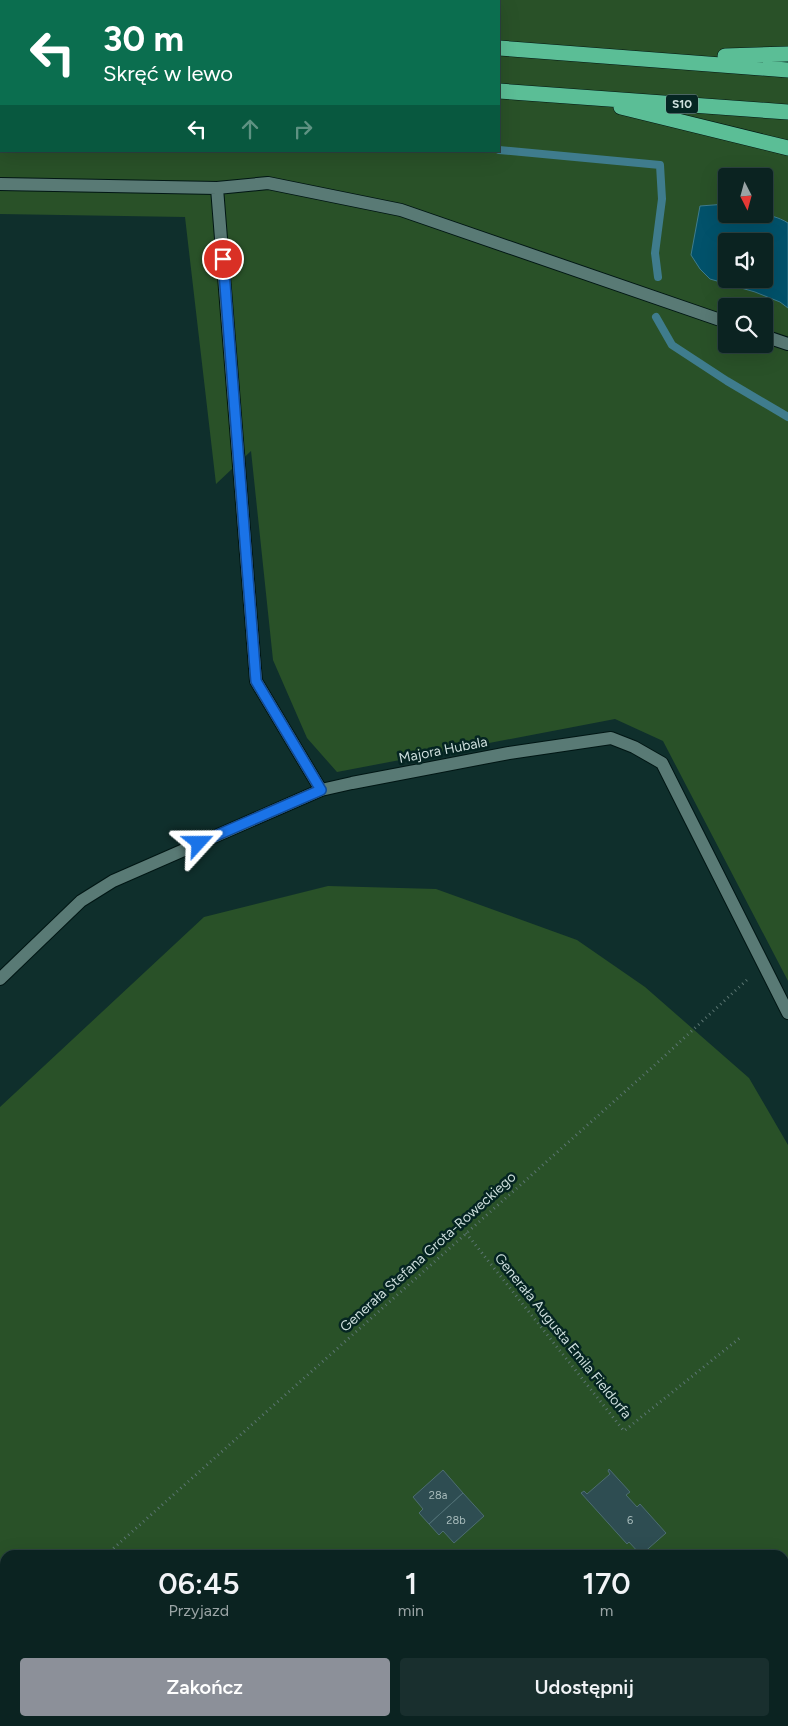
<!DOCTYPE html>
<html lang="pl">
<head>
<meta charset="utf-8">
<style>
  body { margin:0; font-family:Figtree,sans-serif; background:#192f2e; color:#f1f3f6; height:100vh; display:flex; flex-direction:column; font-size:19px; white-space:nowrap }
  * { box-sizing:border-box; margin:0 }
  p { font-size:16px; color:#9aa4a5 }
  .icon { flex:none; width:28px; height:28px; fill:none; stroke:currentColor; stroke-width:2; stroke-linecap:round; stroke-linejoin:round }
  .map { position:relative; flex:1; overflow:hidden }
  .sheet { position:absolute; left:0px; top:1550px; width:789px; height:176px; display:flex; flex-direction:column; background:#0b2321; border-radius:15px 15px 0 0; box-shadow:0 5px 20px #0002,0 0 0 1px #2b403f }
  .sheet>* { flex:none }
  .banner { position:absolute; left:0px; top:0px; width:500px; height:152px; box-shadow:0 5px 20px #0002,0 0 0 1px #2b403f; background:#0b6e4f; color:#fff; overflow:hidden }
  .needle { width:32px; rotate:174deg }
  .tools { position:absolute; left:718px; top:168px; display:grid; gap:10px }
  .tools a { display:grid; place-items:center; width:55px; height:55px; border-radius:5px; background:#0b2321; box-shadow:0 5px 20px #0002,0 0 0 1px #2b403f; font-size:25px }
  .pin { position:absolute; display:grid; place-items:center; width:42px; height:42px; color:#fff; margin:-21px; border:2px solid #fff; border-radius:50%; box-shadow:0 1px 5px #0007 }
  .me { position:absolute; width:55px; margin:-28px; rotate:66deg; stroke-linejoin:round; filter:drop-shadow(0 0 4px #0008) }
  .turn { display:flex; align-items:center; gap:18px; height:105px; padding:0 20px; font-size:22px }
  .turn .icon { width:65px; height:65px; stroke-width:2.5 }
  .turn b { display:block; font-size:35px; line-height:42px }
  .lanes { display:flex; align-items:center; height:48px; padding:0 20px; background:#0003; justify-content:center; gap:25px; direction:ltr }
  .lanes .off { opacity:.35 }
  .eta { display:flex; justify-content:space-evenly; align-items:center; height:85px; text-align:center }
  .eta b { font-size:30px; font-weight:600; line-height:35px }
  .cta { display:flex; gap:10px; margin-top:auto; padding:10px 20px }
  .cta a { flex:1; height:58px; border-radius:5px; background:#8c9099; color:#fff; font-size:20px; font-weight:600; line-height:58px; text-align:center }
  .cta a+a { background:#192f2e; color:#f1f3f6 }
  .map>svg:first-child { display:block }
</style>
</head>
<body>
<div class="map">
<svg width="788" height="1726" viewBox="0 0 788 1726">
  <rect width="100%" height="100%" fill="#0f2f2c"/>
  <path fill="#295128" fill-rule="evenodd" d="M0 0H788V981L663 741 615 719 337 772 307 738 273 660 251 451 216 484 185 217 0 214ZM1 1H499V151H1ZM726 176H764V214H726ZM726 241H764V279H726ZM726 306H764V344H726Z
    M328 886 436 889 577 940 645 987 749 1078 788 1145V1647L784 1648V1555H5V1721H388L374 1726H0V1107L204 917Z
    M459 1721H499L482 1726H446Z"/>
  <path fill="#02526b" stroke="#3f7c8d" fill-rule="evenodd" d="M726 204V214C748 214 769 211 788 223V308L780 302 755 292 710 279 700 269 691 255 700 206ZM726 241H764V279H726Z"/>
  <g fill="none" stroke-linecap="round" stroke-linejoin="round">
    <path stroke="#3f7c8d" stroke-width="8" d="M0 121H1
      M499 150 660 165 662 199 655 253 658 277
      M656 317 672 345 727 381 788 417"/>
  </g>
  <path fill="#2e4d52" stroke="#4d6d72" d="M609 1469 630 1492 626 1495 637 1507 640 1504 666 1533 641 1555H637L639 1553 629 1542 627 1544 581 1493 584 1491 587 1494 610 1474 608 1471Z
    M443 1470 463 1493 429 1524 419 1513 423 1509 413 1497Z
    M463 1493 484 1516 454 1543 443 1531 439 1535 429 1524Z
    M280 1721H317L311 1726H284Z"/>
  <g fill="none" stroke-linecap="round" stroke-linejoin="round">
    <defs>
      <path id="lane" d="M0 184 217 188 268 183 401 210 726 322
        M217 188 256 681 321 790
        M764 336 788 344
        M0 979 81 901 113 881 321 790 352 783 509 753 611 738 634 747 662 763 788 1013"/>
      <path id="street" d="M784 1695H788
        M537 1726 558 1721"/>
      <path id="highway" d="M0 26H1
        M499 48 788 70
        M725 56 788 54
        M0 68 1 69
        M499 91 788 112
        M621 107 788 148"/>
    </defs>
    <use href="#lane" stroke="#011614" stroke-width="14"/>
    <use href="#street" stroke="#011614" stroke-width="14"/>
    <use href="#highway" stroke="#011614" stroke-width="16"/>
    <path stroke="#5b7572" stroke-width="3" stroke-dasharray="1 4" stroke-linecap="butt" d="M466 1233 624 1431 741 1337
      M106 1555 657 1063 749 978
      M0 1650 5 1645"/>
    <use href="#lane" stroke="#597a75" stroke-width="12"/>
    <use href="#street" stroke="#597a75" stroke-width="12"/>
    <use href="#highway" stroke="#5bbe96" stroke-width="15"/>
  </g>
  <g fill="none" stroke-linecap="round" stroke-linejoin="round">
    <defs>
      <path id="route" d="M199 843 321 790 256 681 223 259"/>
    </defs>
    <use href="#route" stroke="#114b97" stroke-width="12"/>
    <use href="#route" stroke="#1a73e8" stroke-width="9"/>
  </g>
  <g text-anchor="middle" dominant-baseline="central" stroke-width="5" stroke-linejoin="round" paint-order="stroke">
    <g font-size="11" fill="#a6baba">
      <text x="438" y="1495">28a</text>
      <text x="456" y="1520">28b</text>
      <text x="630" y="1520">6</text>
    </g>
    <rect fill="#052522" stroke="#92a7a5" stroke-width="1" x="666" y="94.5" width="32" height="19" rx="4"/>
    <g font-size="12" font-weight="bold" fill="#cedfdd">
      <text x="682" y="104">S10</text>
    </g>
    <g font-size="14" fill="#cedfdd" stroke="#052522">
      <text transform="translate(443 750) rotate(-11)">Majora Hubala</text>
      <text transform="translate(428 1252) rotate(-42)">Generała Stefana Grota-Roweckiego</text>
      <text transform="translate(563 1336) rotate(51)">Generała Augusta Emila Fieldorfa</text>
    </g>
  </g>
</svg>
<div class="tools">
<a><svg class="needle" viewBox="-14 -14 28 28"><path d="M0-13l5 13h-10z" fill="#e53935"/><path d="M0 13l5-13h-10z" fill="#9aa4a5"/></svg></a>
<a><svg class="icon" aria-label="sound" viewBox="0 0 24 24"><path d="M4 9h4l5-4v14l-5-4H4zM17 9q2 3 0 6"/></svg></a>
<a><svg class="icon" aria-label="search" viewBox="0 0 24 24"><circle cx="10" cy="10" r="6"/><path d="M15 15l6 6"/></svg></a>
</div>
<div class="pin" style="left:223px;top:259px;background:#d93025"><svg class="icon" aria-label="arrive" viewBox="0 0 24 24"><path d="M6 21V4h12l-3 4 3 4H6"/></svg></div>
<svg class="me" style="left:199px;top:843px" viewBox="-20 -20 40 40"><path d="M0-17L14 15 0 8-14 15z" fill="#1a73e8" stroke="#fff" stroke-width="4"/></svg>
<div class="banner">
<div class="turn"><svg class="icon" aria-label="left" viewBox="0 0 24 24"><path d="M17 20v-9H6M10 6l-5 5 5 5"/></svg><div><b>30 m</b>Skręć w lewo</div></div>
<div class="lanes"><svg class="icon" aria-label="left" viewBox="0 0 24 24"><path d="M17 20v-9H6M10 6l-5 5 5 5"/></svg><svg class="icon off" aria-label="ahead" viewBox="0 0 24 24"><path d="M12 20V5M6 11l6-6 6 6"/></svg><svg class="icon off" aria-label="right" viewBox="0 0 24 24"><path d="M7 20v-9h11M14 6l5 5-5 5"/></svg></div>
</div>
<section class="sheet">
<div class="eta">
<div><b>06:45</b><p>Przyjazd</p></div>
<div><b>1</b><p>min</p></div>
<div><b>170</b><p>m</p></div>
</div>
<div class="cta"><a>Zakończ</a><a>Udostępnij</a></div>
</section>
</div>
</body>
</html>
